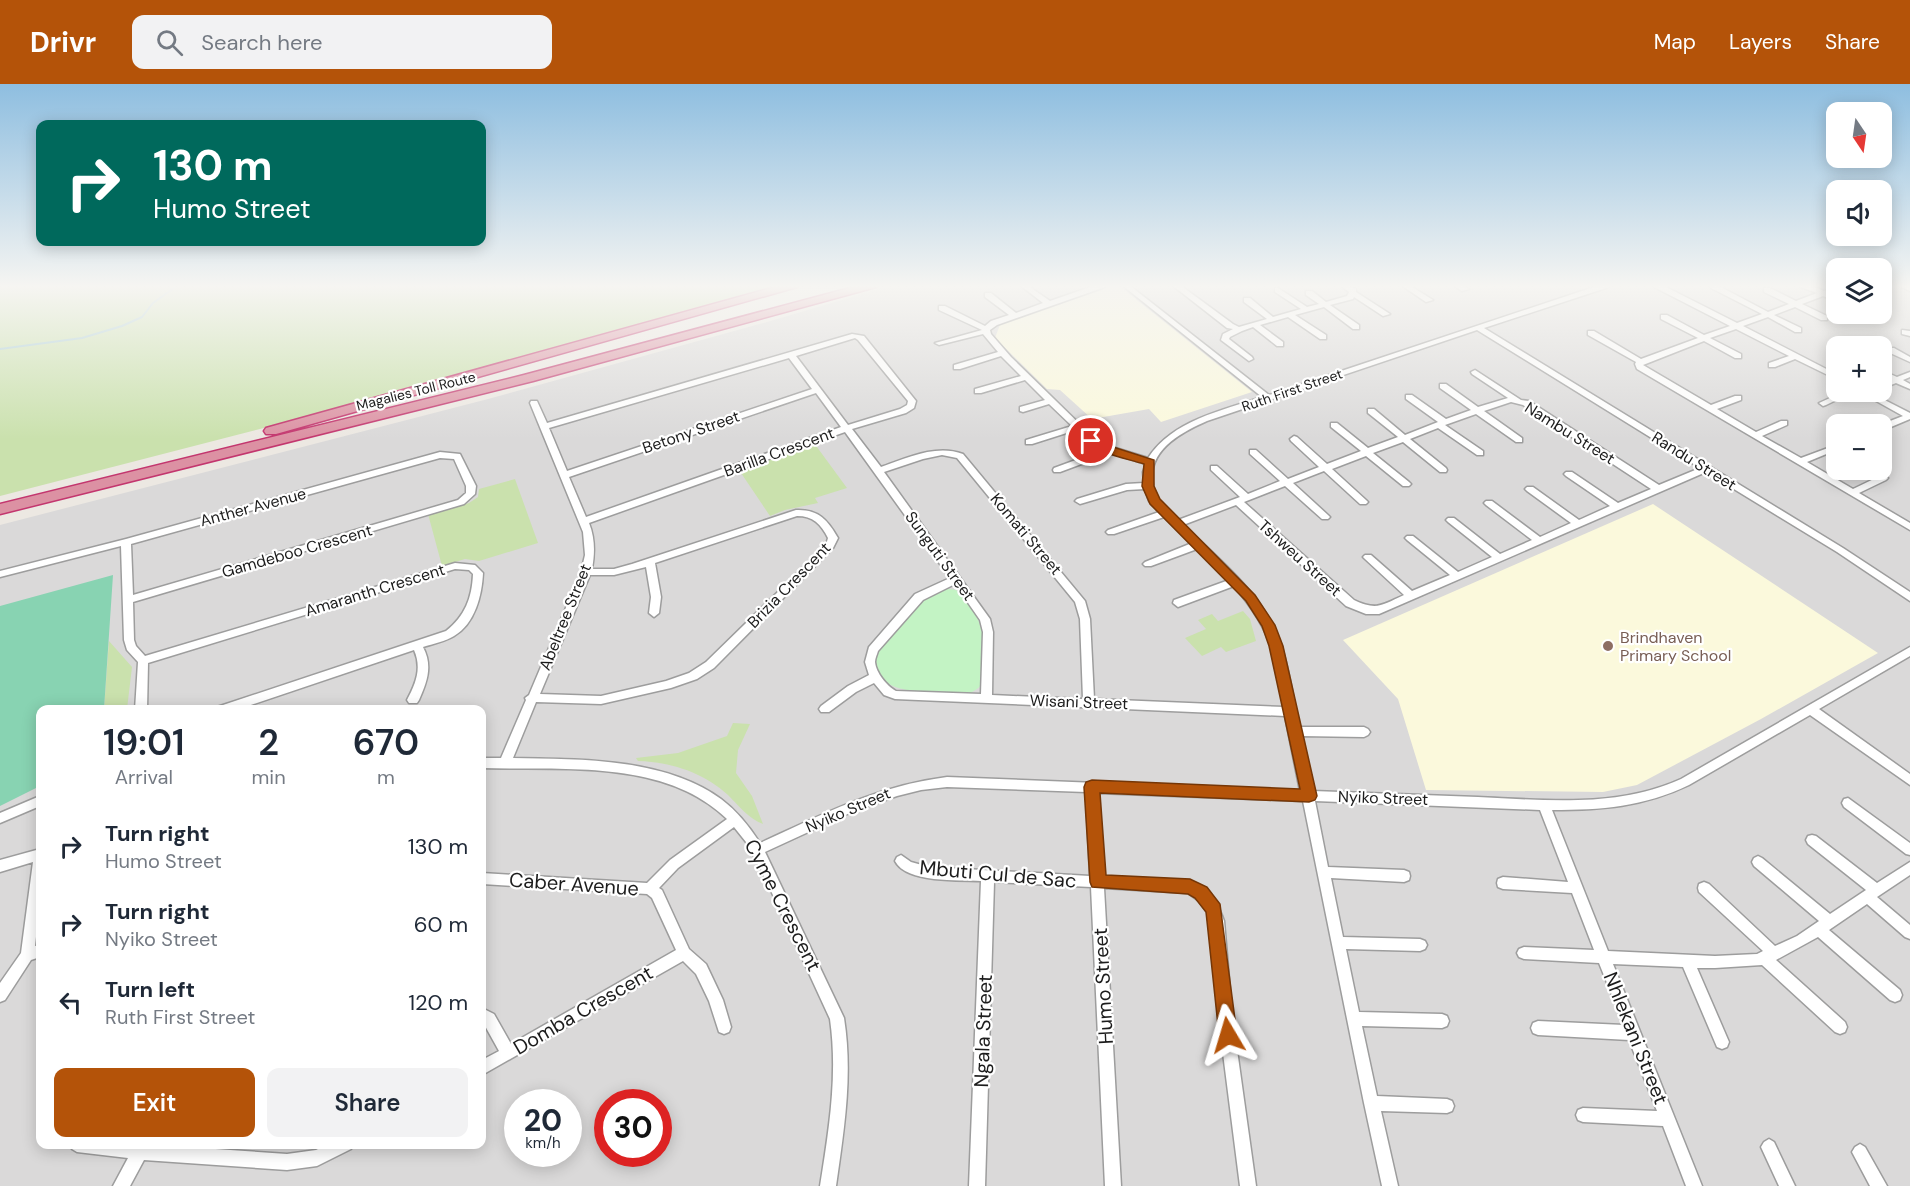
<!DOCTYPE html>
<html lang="en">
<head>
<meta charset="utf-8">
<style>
  body { margin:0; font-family:"DM Sans",sans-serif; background:#f2f2f3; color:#1f2937; height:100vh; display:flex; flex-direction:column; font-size:22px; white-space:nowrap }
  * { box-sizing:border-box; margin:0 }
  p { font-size:20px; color:#747a83 }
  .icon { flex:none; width:33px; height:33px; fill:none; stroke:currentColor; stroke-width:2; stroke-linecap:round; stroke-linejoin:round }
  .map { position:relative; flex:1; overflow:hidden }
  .panel { position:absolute; left:36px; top:621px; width:450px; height:444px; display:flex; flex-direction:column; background:#fff; border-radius:12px; box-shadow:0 3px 15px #0003 }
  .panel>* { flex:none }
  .top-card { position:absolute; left:36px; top:36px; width:450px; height:126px; border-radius:12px; box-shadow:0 3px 15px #0003; background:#00695c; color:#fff; overflow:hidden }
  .needle { width:39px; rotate:167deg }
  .tools { position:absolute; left:1826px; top:18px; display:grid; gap:12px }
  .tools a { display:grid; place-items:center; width:66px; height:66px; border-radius:12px; background:#fff; box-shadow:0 3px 15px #0003; font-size:30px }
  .speed { position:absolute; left:504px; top:1005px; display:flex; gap:12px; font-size:30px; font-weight:700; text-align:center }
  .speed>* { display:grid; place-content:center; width:78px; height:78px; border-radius:50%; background:#fff; box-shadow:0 3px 15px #0003; line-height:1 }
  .speed small { font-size:15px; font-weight:400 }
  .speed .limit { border:9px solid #d22; background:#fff; color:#111 }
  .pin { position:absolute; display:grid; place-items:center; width:51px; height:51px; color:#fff; margin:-26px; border:3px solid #fff; border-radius:50%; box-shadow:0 2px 6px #0007 }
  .me { position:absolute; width:66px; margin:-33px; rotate:353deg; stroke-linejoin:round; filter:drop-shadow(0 0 4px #0008) }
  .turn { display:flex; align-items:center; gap:21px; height:126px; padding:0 18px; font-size:27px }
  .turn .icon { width:78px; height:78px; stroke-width:2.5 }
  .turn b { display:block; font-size:42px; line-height:51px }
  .eta { display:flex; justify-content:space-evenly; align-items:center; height:102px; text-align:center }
  .eta b { font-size:36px; font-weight:600; line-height:42px }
  .action { display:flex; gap:12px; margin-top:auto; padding:12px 18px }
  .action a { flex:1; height:69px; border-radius:12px; background:#b45309; color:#fff; font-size:24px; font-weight:600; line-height:69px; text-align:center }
  .action a+a { background:#f2f2f3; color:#1f2937 }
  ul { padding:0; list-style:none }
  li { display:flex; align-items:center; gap:18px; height:78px; padding:0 18px }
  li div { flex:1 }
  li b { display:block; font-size:22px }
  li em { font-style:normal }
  header { display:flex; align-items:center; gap:36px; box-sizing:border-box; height:84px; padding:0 30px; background:#b45309; color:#fff }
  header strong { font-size:28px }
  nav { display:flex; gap:33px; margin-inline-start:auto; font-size:21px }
  .search { width:420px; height:54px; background:#f2f2f3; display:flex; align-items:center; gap:15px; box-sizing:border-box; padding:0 21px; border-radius:12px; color:#747a83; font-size:22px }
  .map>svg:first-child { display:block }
</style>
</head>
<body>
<header>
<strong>Drivr</strong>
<div class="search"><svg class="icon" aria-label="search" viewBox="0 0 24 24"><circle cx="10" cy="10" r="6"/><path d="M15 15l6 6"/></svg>Search here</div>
<nav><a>Map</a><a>Layers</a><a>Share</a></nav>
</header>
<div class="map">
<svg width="1910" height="1102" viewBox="0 0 1910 1102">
  <rect width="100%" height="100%" fill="#ece8e2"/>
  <path fill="#dad9d9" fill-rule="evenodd" d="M893 201H1836V230H1881V201H1910V1102H0V441L488 315 767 238ZM1836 262H1881V308H1836ZM1836 340H1881V386H1836ZM40 626H482V1060H40ZM518 1018H568V1070H518ZM608 1018H658V1070H608Z"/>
  <path fill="#fbf9dc" d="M1110 201H1118L1252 308 1161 338 1149 325 1092 335 1060 306 1047 305 995 254 1001 238Z
    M1653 420 1878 569 1761 635 1637 701 1603 708 1426 706 1398 615 1343 556Z"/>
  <path fill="#cae1ad" d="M0 201H780L345 323 0 412Z
    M814 359 847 404 815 414 818 419 785 426 770 432 739 386Z
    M515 395 538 459 479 477 465 475 442 482 428 430 469 419 478 413 479 405Z
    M1243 527 1250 535 1256 557 1226 568 1221 563 1202 572 1185 554 1206 545 1198 536 1212 530 1218 537Z
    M109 557 132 583 127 625H104Z
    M733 639 750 640 738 666 736 689 752 712 763 740C749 735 738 721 728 711 703 688 670 678 638 677L636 674 678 669 727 652Z"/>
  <path fill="#c3f3c4" d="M945 505C959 504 963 509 971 522 989 552 983 567 981 601 970 615 949 610 933 609 910 607 869 605 875 571L925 515Z"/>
  <path fill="#88d3b2" d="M113 491 104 625 40 626V702L0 722V522Z"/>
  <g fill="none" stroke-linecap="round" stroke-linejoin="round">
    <path stroke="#a7cdd5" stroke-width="2" d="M0 265 82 254 122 242 142 233 153 219 178 201"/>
    <defs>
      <path id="minor" d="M1020 201H1027L1050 217 1096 201H1105V203L997 241 990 246 991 250 1011 273 1094 354 1109 362 1148 374C1173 336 1221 327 1262 313L1122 201H1129L1269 311 1600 201H1609V203L1484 244 1843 464 1910 508V517L1837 468 1706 388 1379 530H1366L1346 522 1236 421 1183 441C1220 476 1264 511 1281 561 1290 587 1293 616 1299 643H1364L1368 645 1370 648 1368 651 1364 653 1301 652 1313 707C1368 709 1423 711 1478 713 1546 716 1617 724 1681 695L1910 563V572L1819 625 1910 690V701L1810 631 1689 701C1643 723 1602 726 1552 726L1608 867 1715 872 1757 870 1763 867 1699 808 1698 804 1699 800 1704 798 1709 800 1775 862 1797 852 1819 837 1754 782 1752 778 1754 774 1758 772 1762 774 1830 830 1866 806 1808 760 1806 756 1808 752 1812 751 1816 752 1877 799 1910 778V791L1877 813 1910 841V855L1905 853 1867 820 1829 846 1900 906 1902 911 1900 916 1895 918 1890 916 1818 853 1776 876 1845 938 1847 943 1845 948 1840 950 1835 948 1762 881 1715 884H1697L1729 958 1727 963 1722 965 1717 963 1683 883 1613 880 1702 1102H1686L1663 1042 1583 1038 1578 1036 1576 1031 1578 1026 1583 1024 1657 1027 1629 956 1538 951 1533 949 1531 944 1533 939 1538 937 1624 941 1599 879 1524 875 1519 873 1517 869 1519 865 1524 863 1594 866 1572 809 1503 805 1498 803 1497 799 1498 795 1503 793 1568 798 1540 726 1315 717 1328 783 1404 786 1409 788 1410 792 1409 796 1404 798 1331 794 1343 853 1420 855 1425 857 1427 861 1425 865 1420 867 1346 865 1359 928 1442 930 1447 932 1449 937 1447 942 1442 944 1362 942 1377 1012 1447 1015 1452 1017 1454 1022 1452 1027 1447 1029 1381 1027 1398 1102H1382L1364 1019 1303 717 1098 709 1103 793C1120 794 1138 794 1155 795 1193 797 1210 796 1224 837L1232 930 1256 1102H1240L1218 930 1210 837 1207 828 1199 817 1188 809 1104 804 1121 1102H1105L1091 803 994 798 985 1102H969L981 797C959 796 906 799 895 777L897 773 901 771 911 778 929 783 1090 792 1086 708 947 703 921 706 897 712 854 727 765 768 844 934C853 991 844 1046 836 1102H820C829 1046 838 991 830 935L761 785 746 758 734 743 678 784 659 804 662 806 689 865 706 880 723 916 731 943 729 948 724 950 719 948 709 917 696 890 683 877 482 991V976L499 967 484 940 482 938V924L494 930 511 960 676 866 652 814 647 810 482 800V789L647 799 670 776 727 735C664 674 562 687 482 684V674H501L526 616 525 614 529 611 581 488 585 471 583 448 530 319 531 317H537L547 339 852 250 864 252 916 317 914 324 906 329 852 345 881 383C907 374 936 360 963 370L1085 517 1090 535 1094 615 1284 623C1279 603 1277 582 1271 563 1264 540 1249 520 1234 502L1178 523 1173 519 1174 516 1229 496 1197 465 1151 482H1145L1143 480 1145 478 1192 459 1164 433 1114 450H1108L1106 448 1108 446 1159 428 1149 417 1145 405 1127 406 1080 420 1075 417 1077 415 1126 400 1144 399 1143 388 1146 380 1111 369 1060 388H1054L1053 386 1054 384 1103 366 1088 358 1076 346 1032 360H1026V356L1072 342 1049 320 1023 328 1020 327V323L1045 316 1025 296 981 309H975V305L1021 292 1001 272 960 285H954V281L998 268 983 250 939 261 935 259 982 246 939 226V222H945L985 242 991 237 1009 231 985 213V209H991L1016 229 1043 219ZM1477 246 1700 384 1659 401 1529 317 1521 316 1475 286 1471 288 1472 290 1508 314 1478 323 1446 300H1440V304L1471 326 1446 335 1412 311H1406V315L1438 338 1405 351 1374 325H1368V329L1398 353 1368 364 1337 339H1331V343L1361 367 1327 380 1297 353 1294 352 1290 355 1291 357 1319 383 1288 395 1256 366H1250V370L1280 397 1248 410 1217 382H1211V386L1240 413 1178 436C1172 430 1163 423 1158 416 1154 410 1153 401 1152 394 1151 364 1184 347 1207 337ZM855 254 858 256 908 317 907 321 900 325 848 341 796 272ZM789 274 812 305 567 387 549 344ZM816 309 841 343 586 433 569 393ZM1511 318 1523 321 1651 405 1618 419 1572 388H1566L1564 390 1566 392 1610 422 1579 436 1533 403H1527L1525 405 1527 407 1571 439 1540 453 1492 417H1486L1484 419 1486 421 1532 456 1500 470 1454 434H1448L1446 436 1448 438 1492 473 1458 488 1413 452H1407L1405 454 1407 456 1450 491 1412 507 1371 471H1365L1363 473 1365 475 1404 511C1382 521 1377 527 1354 516L1244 418 1285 402 1322 435H1328L1330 433 1328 431 1293 399 1324 387 1360 420H1366L1368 418 1366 416 1332 385 1366 372 1403 402H1409L1411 400 1409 398 1373 369 1403 358 1440 388H1446L1447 386 1446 384 1410 355 1438 344 1477 371H1483V367L1445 341 1476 330 1516 358H1522V354L1484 327ZM845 348 950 494 915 510 869 563 865 578 869 591 848 602 821 622 819 625 821 628H829L856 608 874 599 884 611 895 615 1285 632 1300 707 947 693C877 702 823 730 760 759 749 742 737 727 721 715 665 674 580 675 513 674L536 618 601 620 671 604 697 595 714 584 833 464 838 454C828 436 818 425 796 426L632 480 614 485H592C595 469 595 454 589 439ZM942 371 957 374 1075 518 1080 535 1083 615 992 611 993 548 990 535 884 388 923 375ZM797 432C813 432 821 440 828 454L826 461 706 578 689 589 666 597 601 612 540 610 590 491H614L646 483 651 513 649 529 654 533 659 529 661 513 655 479ZM955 500 980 536 983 548 981 610 896 607C887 602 876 589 875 578 875 574 877 571 878 567L923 516Z
        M1172 201H1180L1233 240 1239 243 1267 235 1244 218V214H1250L1273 233 1301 225 1275 208V204H1278L1307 223 1319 220 1306 211V207H1312L1326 218 1347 212 1349 208 1340 201H1348L1356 205V208L1390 230 1383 232 1354 213 1353 215 1330 221 1359 241V245H1353L1324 223 1295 231 1326 251V255H1320L1288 233 1260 241 1283 258V262H1277L1253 243 1242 247 1230 253 1229 255 1252 273 1253 275 1249 277 1221 256 1223 250 1233 245 1227 244Z
        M1401 201H1409L1433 216 1426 218Z
        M1453 201H1462L1469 205 1462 207Z
        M1654 201H1662L1737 239 1762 230 1711 204V201H1717L1768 228 1789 220 1764 208V204H1770L1796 217 1817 209 1801 203V201H1809L1824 207 1836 203V208L1830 210 1836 212V217L1823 212 1802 220 1827 232V236H1821L1795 223 1774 231 1801 244V248H1795L1768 233 1743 242 1836 290V295L1795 275 1775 283H1769V279L1789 272 1736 245 1710 254 1741 270V274H1735L1704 257 1643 281 1711 321 1735 312H1741V316L1717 325 1756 348 1781 337H1787V341L1762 352 1801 374 1836 361V366L1807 378 1853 405 1880 392H1886L1888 394 1886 396 1859 409 1910 439V446L1637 285 1635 280 1636 278 1588 251V247H1594L1641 275 1698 254 1661 235V231H1667L1704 251 1730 242 1654 203Z
        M1897 201H1906L1910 202V207Z
        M1902 246 1910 247V252L1902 250Z
        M1888 264H1894L1910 273V278L1888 268Z
        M1881 286 1897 293 1910 288V293L1903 296 1910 300V305L1896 299 1881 305V300L1890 296 1881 291Z
        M1843 308H1853L1826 321 1823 322 1819 319Z
        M1860 308H1869L1910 329V335L1891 343H1885V339L1903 332Z
        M440 368 460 370 476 402 475 410 464 420 133 518 134 556 136 562 145 572 455 479 475 481 483 489C482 511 475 540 454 552 446 557 433 560 423 563 433 582 427 598 419 616L417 619H409L407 616C416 599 422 584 414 566L236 626H216L217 623 446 547C465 532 472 514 473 490L469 486 455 485 148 579 147 626H135L138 578 127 566 124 556 121 462 0 493V487L126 455ZM440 374 454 375 466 402V409L458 416 133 511 131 460Z
        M40 712V722L0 739V729Z
        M1848 714 1910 759V771L1906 770 1844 723 1842 719 1844 715Z
        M40 765V816L35 862 40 861V873L31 876 5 916 0 918V899L21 869 33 778 0 788V776Z
        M1769 1055 1774 1058 1795 1102H1779L1761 1063 1764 1058Z
        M70 1060H142L287 1070 316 1066 328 1060H353L351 1065 317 1082 287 1086 144 1076 130 1102H113L128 1074 77 1068 72 1065Z
        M1860 1060 1865 1063 1887 1102H1870L1852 1068 1855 1063Z"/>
      <path id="highway" d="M782 201H799L797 203 276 350H266L264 347 266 344Z
        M861 201H878L876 203 533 297 0 430V420L524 291Z"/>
    </defs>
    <use href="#minor" stroke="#9d9d9d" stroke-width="3"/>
    <use href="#highway" stroke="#c3366e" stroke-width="3"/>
    <use href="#minor" fill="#fff" fill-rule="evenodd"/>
    <use href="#highway" fill="#dc91a3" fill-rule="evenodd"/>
  </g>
  <linearGradient id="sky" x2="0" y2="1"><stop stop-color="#8ebee0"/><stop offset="0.57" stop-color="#f6f5f2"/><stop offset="1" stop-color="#f6f5f2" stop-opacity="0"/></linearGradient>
  <rect width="1910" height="355" fill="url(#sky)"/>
  <path fill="#b45309" stroke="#753606" stroke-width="1.5" d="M1091 353 1110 362 1154 376V402L1160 415 1255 511 1275 541 1283 562 1317 712 1315 716 1309 718 1100 709 1106 791 1190 795 1207 803 1220 820 1237 951 1235 958 1228 960 1222 958 1219 951 1206 828 1195 814 1188 810 1092 803 1090 798 1084 703 1086 698 1092 696 1300 705 1269 562 1262 542 1246 517 1150 420 1142 402 1144 380C1125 374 1099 370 1085 357Z"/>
  <circle fill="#8d6e63" stroke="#fff" stroke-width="2" cx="1608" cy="562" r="6"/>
  <g text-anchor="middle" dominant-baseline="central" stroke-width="4.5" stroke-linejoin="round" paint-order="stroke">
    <g font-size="14" fill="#1c1c1c" stroke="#fff">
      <text transform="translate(1292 306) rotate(-19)">Ruth First Street</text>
      <text transform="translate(416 307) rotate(-14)">Magalies Toll Route</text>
    </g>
    <g font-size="16" fill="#1c1c1c" stroke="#fff">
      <text transform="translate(691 348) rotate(-19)">Betony Street</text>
      <text transform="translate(1570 349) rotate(32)">Nambu Street</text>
      <text transform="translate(779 368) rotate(-20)">Barilla Crescent</text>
      <text transform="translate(1694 377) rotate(32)">Randu Street</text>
      <text transform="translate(253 423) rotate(-15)">Anther Avenue</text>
      <text transform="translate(1026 450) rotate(50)">Komati Street</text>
      <text transform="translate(297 467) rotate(-16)">Gamdeboo Crescent</text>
      <text transform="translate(940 472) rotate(54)">Sunguti Street</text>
      <text transform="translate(1300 474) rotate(42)">Tshweu Street</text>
      <text transform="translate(789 501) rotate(-46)">Brizia Crescent</text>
      <text transform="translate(375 506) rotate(-17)">Amaranth Crescent</text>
      <text transform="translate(565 533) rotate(-68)">Abeltree Street</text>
      <text transform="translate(1079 618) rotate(2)">Wisani Street</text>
      <text transform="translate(1383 714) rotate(2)">Nyiko Street</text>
      <text transform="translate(848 726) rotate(-23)">Nyiko Street</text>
    </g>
    <g font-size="16" fill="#785e54" stroke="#fff" text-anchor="start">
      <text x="1620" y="553">Brindhaven<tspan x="1620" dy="18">Primary School</tspan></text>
    </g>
    <g font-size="20" fill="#1c1c1c" stroke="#fff">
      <text transform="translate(998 790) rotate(5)">Mbuti Cul de Sac</text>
      <text transform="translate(574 800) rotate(4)">Caber Avenue</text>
      <text transform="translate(783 821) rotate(63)">Cyme Crescent</text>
      <text transform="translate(1103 902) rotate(-93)">Humo Street</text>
      <text transform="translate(583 926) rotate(-30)">Domba Crescent</text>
      <text transform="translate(983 947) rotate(-88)">Ngala Street</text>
      <text transform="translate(1636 954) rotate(68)">Nhlekani Street</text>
    </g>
  </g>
</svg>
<div class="tools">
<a><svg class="needle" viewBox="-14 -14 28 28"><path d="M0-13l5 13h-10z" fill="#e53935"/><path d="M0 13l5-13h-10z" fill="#747a83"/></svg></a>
<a><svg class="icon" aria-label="sound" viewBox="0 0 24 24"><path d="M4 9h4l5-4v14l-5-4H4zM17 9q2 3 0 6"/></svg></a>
<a><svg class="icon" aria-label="layers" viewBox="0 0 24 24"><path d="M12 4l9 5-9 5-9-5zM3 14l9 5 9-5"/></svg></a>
<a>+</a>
<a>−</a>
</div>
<div class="speed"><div>20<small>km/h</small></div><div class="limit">30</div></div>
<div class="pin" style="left:1091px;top:357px;background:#d93025"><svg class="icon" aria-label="arrive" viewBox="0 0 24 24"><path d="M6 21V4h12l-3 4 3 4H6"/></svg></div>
<svg class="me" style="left:1228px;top:951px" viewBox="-20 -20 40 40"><path d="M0-17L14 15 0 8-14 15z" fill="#b45309" stroke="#fff" stroke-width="4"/></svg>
<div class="top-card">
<div class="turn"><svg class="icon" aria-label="right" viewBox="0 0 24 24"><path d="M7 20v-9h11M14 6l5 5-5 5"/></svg><div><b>130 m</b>Humo Street</div></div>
</div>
<section class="panel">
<div class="eta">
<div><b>19:01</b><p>Arrival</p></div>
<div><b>2</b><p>min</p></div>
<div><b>670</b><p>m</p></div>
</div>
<ul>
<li><svg class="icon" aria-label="right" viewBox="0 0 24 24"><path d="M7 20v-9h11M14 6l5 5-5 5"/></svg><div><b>Turn right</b><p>Humo Street</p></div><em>130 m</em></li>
<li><svg class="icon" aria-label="right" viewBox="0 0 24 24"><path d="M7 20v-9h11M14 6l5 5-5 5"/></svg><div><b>Turn right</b><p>Nyiko Street</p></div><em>60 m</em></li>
<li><svg class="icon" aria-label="left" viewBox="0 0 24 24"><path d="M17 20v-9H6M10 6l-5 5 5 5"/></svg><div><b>Turn left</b><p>Ruth First Street</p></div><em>120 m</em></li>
</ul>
<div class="action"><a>Exit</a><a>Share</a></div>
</section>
</div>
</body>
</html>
